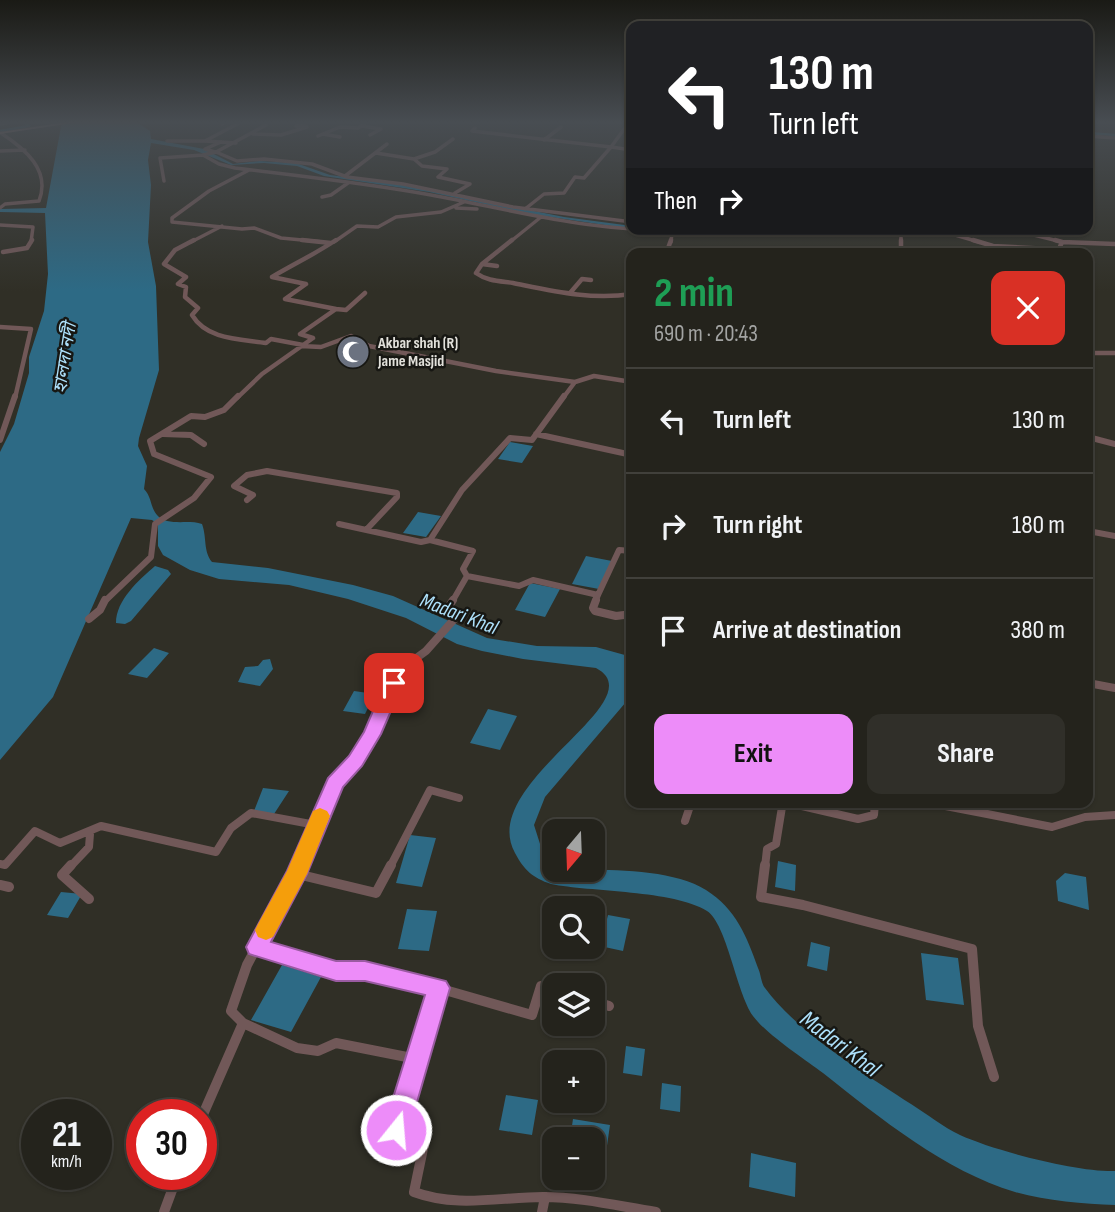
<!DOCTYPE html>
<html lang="en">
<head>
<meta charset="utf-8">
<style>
  body { margin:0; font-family:"Sofia Sans Condensed","Noto Sans Bengali",sans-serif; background:#302f29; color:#f1f3f6; height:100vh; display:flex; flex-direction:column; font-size:26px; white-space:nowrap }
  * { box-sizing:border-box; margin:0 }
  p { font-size:23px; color:#a3a4a3 }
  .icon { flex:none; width:38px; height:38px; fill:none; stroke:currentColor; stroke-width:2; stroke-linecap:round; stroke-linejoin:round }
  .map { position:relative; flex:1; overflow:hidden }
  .side { position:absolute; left:626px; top:248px; width:467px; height:560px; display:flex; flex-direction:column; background:#24231c; border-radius:14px; box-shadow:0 2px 5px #0004,0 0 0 2px #41403b }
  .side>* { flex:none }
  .hud { position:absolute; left:626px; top:21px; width:467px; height:214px; border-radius:14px; box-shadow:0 2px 5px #0004,0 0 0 2px #41403b; background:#202124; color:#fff; overflow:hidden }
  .needle { width:46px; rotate:199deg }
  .tools { position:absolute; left:542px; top:819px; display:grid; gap:14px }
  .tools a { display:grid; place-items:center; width:63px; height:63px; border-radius:14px; background:#24231c; box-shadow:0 2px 5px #0004,0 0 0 2px #41403b; font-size:35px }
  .speed { position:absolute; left:21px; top:1099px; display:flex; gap:14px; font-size:35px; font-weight:700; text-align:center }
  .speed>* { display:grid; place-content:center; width:91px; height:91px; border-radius:50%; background:#24231c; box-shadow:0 2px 5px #0004,0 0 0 2px #41403b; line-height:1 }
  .speed small { font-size:18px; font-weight:400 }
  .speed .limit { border:10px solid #d22; background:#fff; color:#111 }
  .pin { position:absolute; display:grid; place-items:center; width:60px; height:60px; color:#fff; margin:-30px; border-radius:14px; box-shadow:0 4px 10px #0006 }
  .me { position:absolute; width:77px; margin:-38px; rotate:17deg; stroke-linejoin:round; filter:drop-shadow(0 0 5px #0008) }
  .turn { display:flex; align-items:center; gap:24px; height:147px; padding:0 28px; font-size:32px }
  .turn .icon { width:91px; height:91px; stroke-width:2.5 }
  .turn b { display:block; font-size:49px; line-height:60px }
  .then { display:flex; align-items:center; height:66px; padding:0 28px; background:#0003; gap:14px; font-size:26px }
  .round { display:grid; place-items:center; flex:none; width:74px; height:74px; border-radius:14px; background:#302f29 }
  .headline { display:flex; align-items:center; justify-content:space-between; height:119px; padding:0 28px }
  h1 { font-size:42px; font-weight:700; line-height:52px; color:#1e9e55 }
  .cta { display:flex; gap:14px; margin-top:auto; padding:14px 28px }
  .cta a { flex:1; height:80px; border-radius:14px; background:#ed8cf9; color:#111; font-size:28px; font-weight:700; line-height:80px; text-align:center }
  .cta a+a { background:#302f29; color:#f1f3f6 }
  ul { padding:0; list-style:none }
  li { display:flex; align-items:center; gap:21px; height:105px; padding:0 28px; border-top:2px solid #41403b }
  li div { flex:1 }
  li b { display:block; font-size:26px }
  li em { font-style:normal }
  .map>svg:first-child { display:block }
</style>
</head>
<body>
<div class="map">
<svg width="1115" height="1212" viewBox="0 0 1115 1212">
  <rect width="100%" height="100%" fill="#302f26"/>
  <path fill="#2d6a85" d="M62 121H135L150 131 151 139 204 149 233 164 259 161 296 163 330 175 393 183 564 217 632 226V229L530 214 429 192 324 176 297 166 264 163 231 165 194 150 151 143 148 160 151 185 148 242 156 286 159 370 139 438 138 446 147 466 144 489C152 497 150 507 157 515 167 527 188 519 202 524 207 537 203 551 212 562L268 568 353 585 393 596 487 638 537 646 596 647 632 657V695L545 797 534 825 541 847 555 856V870C598 870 669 867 706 890 736 909 747 937 758 968 761 974 761 983 765 988 796 1031 866 1075 911 1104 927 1114 943 1127 960 1135 995 1151 1077 1172 1115 1171V1205C1083 1204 1047 1201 1015 1192 945 1171 880 1118 823 1073 804 1059 766 1034 753 1016 736 991 727 924 707 911 674 890 590 892 551 884 533 878 524 870 515 853 476 783 658 701 596 668L523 659 482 651 457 644 406 618 348 599 289 585 219 579 190 570 163 555 158 546V524L152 520 131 518 53 697 0 760V452L14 424 29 373V357L44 311 48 274 45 213 0 212V209L46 208Z
    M510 442 533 446 522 463 498 459Z
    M418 512 441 516 426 537 403 533Z
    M586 556 612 561 599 589 572 584Z
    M155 566 168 570 171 574 131 621 125 624 116 623C116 600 139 580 155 566Z
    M530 583 560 589 545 617 515 610Z
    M154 648 169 653 147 678 128 674Z
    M270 659 273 669 260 686 238 682 245 667 258 666 263 660Z
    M354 691 375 694 365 714 343 711Z
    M488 709 517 716 500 750 470 743Z
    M263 788 289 791 274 814 254 811Z
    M410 835 436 838 422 887 396 883Z
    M778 861 796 865 795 891 775 887Z
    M1065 873 1086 877 1089 910 1058 901 1056 881Z
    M61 892 82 894 68 918 47 915Z
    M407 909 437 911 429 951 398 949Z
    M608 915 630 919 623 951 600 946Z
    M811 942 830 947 827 971 807 966Z
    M921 953 958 958 964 1005 926 1000Z
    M282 965 321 977 291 1032 251 1020Z
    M626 1046 645 1049 642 1076 623 1073Z
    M662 1083 681 1086 680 1112 660 1109Z
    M506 1095 538 1100 532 1135 499 1130Z
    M573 1119 610 1125 602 1180 592 1178 593 1139H570Z
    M751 1153 796 1163 795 1197 749 1187Z"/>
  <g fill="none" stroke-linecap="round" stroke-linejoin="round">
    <path stroke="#2d6a85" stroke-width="2.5" d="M0 131 29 126 25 123 27 121
      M1088 133 1115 135"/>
    <path stroke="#715858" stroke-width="3.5" d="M260 121 266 125 216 152 237 161 264 159 312 164 347 177 403 184 513 207 632 222
      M458 121H466
      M481 121H494
      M630 121 611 147 632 150
      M1088 122 1104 121
      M0 124 16 121
      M222 124 228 121
      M362 126 381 129 370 135
      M475 128 472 131 611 147
      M253 134 281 135 307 127 296 126 311 121
      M323 134 340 137
      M318 136 340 127 358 128 368 121
      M1088 136 1115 138
      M544 140 561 127
      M167 141H205
      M236 143 205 141 243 121
      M0 151 25 150
      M215 152 205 149 221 142
      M216 152 203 155 219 164 235 168C300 176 366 183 431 195 518 211 601 235 690 229
      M376 153 414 159 422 166 447 169 438 177 470 184 455 193
      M414 159 435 152 453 139
      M249 170 209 191 172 218V222L242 229 254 228 281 238 323 242
      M345 176 387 144
      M164 181 160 158 203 155
      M322 197 331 195 348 183
      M0 208 5 204 39 201C51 170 25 149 1 133
      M456 208 477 209
      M525 209 544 194 564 193 575 177 584 178 611 147
      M0 225 33 227 31 242
      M800 229 901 231
      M964 229 1026 233 1062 242
      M191 242 222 226
      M334 242 357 226 378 227 396 217 441 212 464 202
      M510 242 541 217
      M671 242 672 232
      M901 242V231L945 232 979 242"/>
    <path stroke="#715858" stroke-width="4.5" d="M194 240 175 250 164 264 186 277 178 284 186 287 185 297 198 308 192 315C207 340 240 339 266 343L271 339 303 345
      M302 240 331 243
      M901 240V254
      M973 240 993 246 1050 249
      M1055 240 1062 242
      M3 252 27 248 32 240
      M666 254 671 240
      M1052 254 1050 249H1059L1062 242 1115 244
      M482 264 512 240
      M497 266 482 264 476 273C487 281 499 281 513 283 553 291 590 300 632 294
      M570 293 582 279 591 280
      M336 309 285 299 306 284 272 277C294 264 315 254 336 240
      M0 327 31 329 15 398
      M301 346 321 347 351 336 369 346 496 371 575 382 563 398
      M1088 357 1089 353H1115
      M575 382 594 376 632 382
      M237 398 262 374 313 338 300 334 336 309 346 310 365 293"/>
    <path stroke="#715858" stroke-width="6" d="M163 434 191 435 204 444
      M536 434 632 455
      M1088 437 1115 444
      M0 440 15 396
      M247 500 253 495 234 486 247 475 267 471 397 493V497L367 529
      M339 524 421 542 430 540
      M1088 531 1115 536
      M467 576 519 586 533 580 598 595 595 602
      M598 595 619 550 632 551
      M104 602 151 557 155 524 194 498 211 477 154 454 150 441 191 416 205 417 224 410 238 396
      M452 602 467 576 463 569 473 551 430 540 462 490 510 438 532 440 564 396"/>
    <path stroke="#715858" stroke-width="8" d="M596 600 593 608 595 611 616 616 632 614
      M89 619 100 610 105 600
      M1088 683 1115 688
      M789 803 858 819 874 815 875 803
      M930 803 982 813
      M984 803 982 813 1052 827 1085 817 1115 815
      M685 821 691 803
      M0 864 5 865 35 831 60 843 101 826 216 852 231 828 251 813 316 825
      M70 867 89 847 90 834
      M300 867 335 783 355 761 372 734 394 683 404 667 426 651 457 616 449 606 453 600
      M390 867 430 790 459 798
      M765 867 767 849 776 844 782 807 777 803"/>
    <path stroke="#715858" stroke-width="10" d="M71 865 62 875 89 899
      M765 865 761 897 803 905 972 949 978 1026 994 1077
      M297 874 376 893 391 865
      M0 885 9 887
      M257 947 336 971H365L438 988
      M593 1001 609 1006
      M243 1023 297 1048 318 1051 336 1043 417 1059 396 1130 425 1139 414 1192C457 1208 499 1197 543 1197 581 1197 618 1206 656 1212
      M417 1059 438 988 532 1015 541 986 555 990
      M201 1119 243 1023 231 1011 247 965 301 865
      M164 1212 178 1174
      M542 1212 545 1197"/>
    <path fill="#b37f7f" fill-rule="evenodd" d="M73 121H86L0 134V132Z"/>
  </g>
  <linearGradient id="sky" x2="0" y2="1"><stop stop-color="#1a1a15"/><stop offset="0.42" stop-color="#484d52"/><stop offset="1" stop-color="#484d52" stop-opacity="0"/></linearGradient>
  <rect width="1115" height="291" fill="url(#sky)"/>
  <path fill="#ed8cf9" stroke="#9a5ba2" stroke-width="2" d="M394 677 403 683 381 734 362 766 343 787 307 874 271 942 336 961H365L446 981 450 988 409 1130 405 1139 396 1143 387 1139 383 1130 425 995 365 981H336L249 954 246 947 287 871 328 778 349 756 364 732 385 683Z"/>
  <path fill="#f59e0b" d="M320 808 327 811 330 816 307 874 273 937 266 940 258 937 255 930 258 924 287 871 313 811Z"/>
  <defs>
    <symbol id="mosque-disc" viewBox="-11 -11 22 22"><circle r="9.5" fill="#6b7280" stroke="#171713"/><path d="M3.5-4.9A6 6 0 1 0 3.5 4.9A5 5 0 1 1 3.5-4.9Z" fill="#fff"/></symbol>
  </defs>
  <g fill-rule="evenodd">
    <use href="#mosque-disc" x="334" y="333" width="38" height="38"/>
  </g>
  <g text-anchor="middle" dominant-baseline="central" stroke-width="5" stroke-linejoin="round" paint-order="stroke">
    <g font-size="16" font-weight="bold" fill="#e2e1db" stroke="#171713" text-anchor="start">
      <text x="378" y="343">Akbar shah (R)<tspan x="378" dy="18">Jame Masjid</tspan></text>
    </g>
    <g font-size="18" font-style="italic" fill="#aee1fb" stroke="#171713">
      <text transform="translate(65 358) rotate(-81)">হালদা নদী</text>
    </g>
    <g font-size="21" font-style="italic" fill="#aee1fb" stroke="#171713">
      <text transform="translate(459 614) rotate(21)">Madari Khal</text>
    </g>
    <g font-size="24" font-style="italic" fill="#aee1fb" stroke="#171713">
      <text transform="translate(840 1044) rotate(37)">Madari Khal</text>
    </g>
  </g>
</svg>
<div class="tools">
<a><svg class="needle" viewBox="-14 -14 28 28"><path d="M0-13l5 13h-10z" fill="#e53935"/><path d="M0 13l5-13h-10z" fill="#a3a4a3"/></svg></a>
<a><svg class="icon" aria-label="search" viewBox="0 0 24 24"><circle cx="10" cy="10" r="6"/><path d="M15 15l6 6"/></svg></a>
<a><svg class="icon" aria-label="layers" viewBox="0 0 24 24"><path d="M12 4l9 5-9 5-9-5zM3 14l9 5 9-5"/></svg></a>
<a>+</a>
<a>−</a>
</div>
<div class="speed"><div>21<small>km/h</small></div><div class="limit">30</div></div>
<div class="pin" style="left:394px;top:683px;background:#d93025"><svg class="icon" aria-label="arrive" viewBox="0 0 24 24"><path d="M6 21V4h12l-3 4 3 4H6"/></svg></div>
<svg class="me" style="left:396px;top:1130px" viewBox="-20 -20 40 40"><circle r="17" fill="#ed8cf9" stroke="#fff" stroke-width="3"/><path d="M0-11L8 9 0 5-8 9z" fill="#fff"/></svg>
<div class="hud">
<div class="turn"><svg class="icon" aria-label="left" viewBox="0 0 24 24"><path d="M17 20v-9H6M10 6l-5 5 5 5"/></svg><div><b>130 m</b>Turn left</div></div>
<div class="then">Then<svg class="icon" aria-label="right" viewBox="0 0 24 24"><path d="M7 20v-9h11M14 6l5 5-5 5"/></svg></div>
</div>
<section class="side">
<div class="headline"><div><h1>2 min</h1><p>690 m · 20:43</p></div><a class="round" style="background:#d93025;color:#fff"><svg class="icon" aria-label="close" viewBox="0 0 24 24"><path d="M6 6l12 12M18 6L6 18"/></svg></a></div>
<ul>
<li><svg class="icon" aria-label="left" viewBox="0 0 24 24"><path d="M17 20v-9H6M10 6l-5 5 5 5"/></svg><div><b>Turn left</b></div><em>130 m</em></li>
<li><svg class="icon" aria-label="right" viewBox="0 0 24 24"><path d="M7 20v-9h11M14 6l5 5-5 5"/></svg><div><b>Turn right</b></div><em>180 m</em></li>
<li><svg class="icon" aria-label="arrive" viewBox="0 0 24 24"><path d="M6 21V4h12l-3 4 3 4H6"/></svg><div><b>Arrive at destination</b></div><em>380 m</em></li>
</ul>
<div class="cta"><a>Exit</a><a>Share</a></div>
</section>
</div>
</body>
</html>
